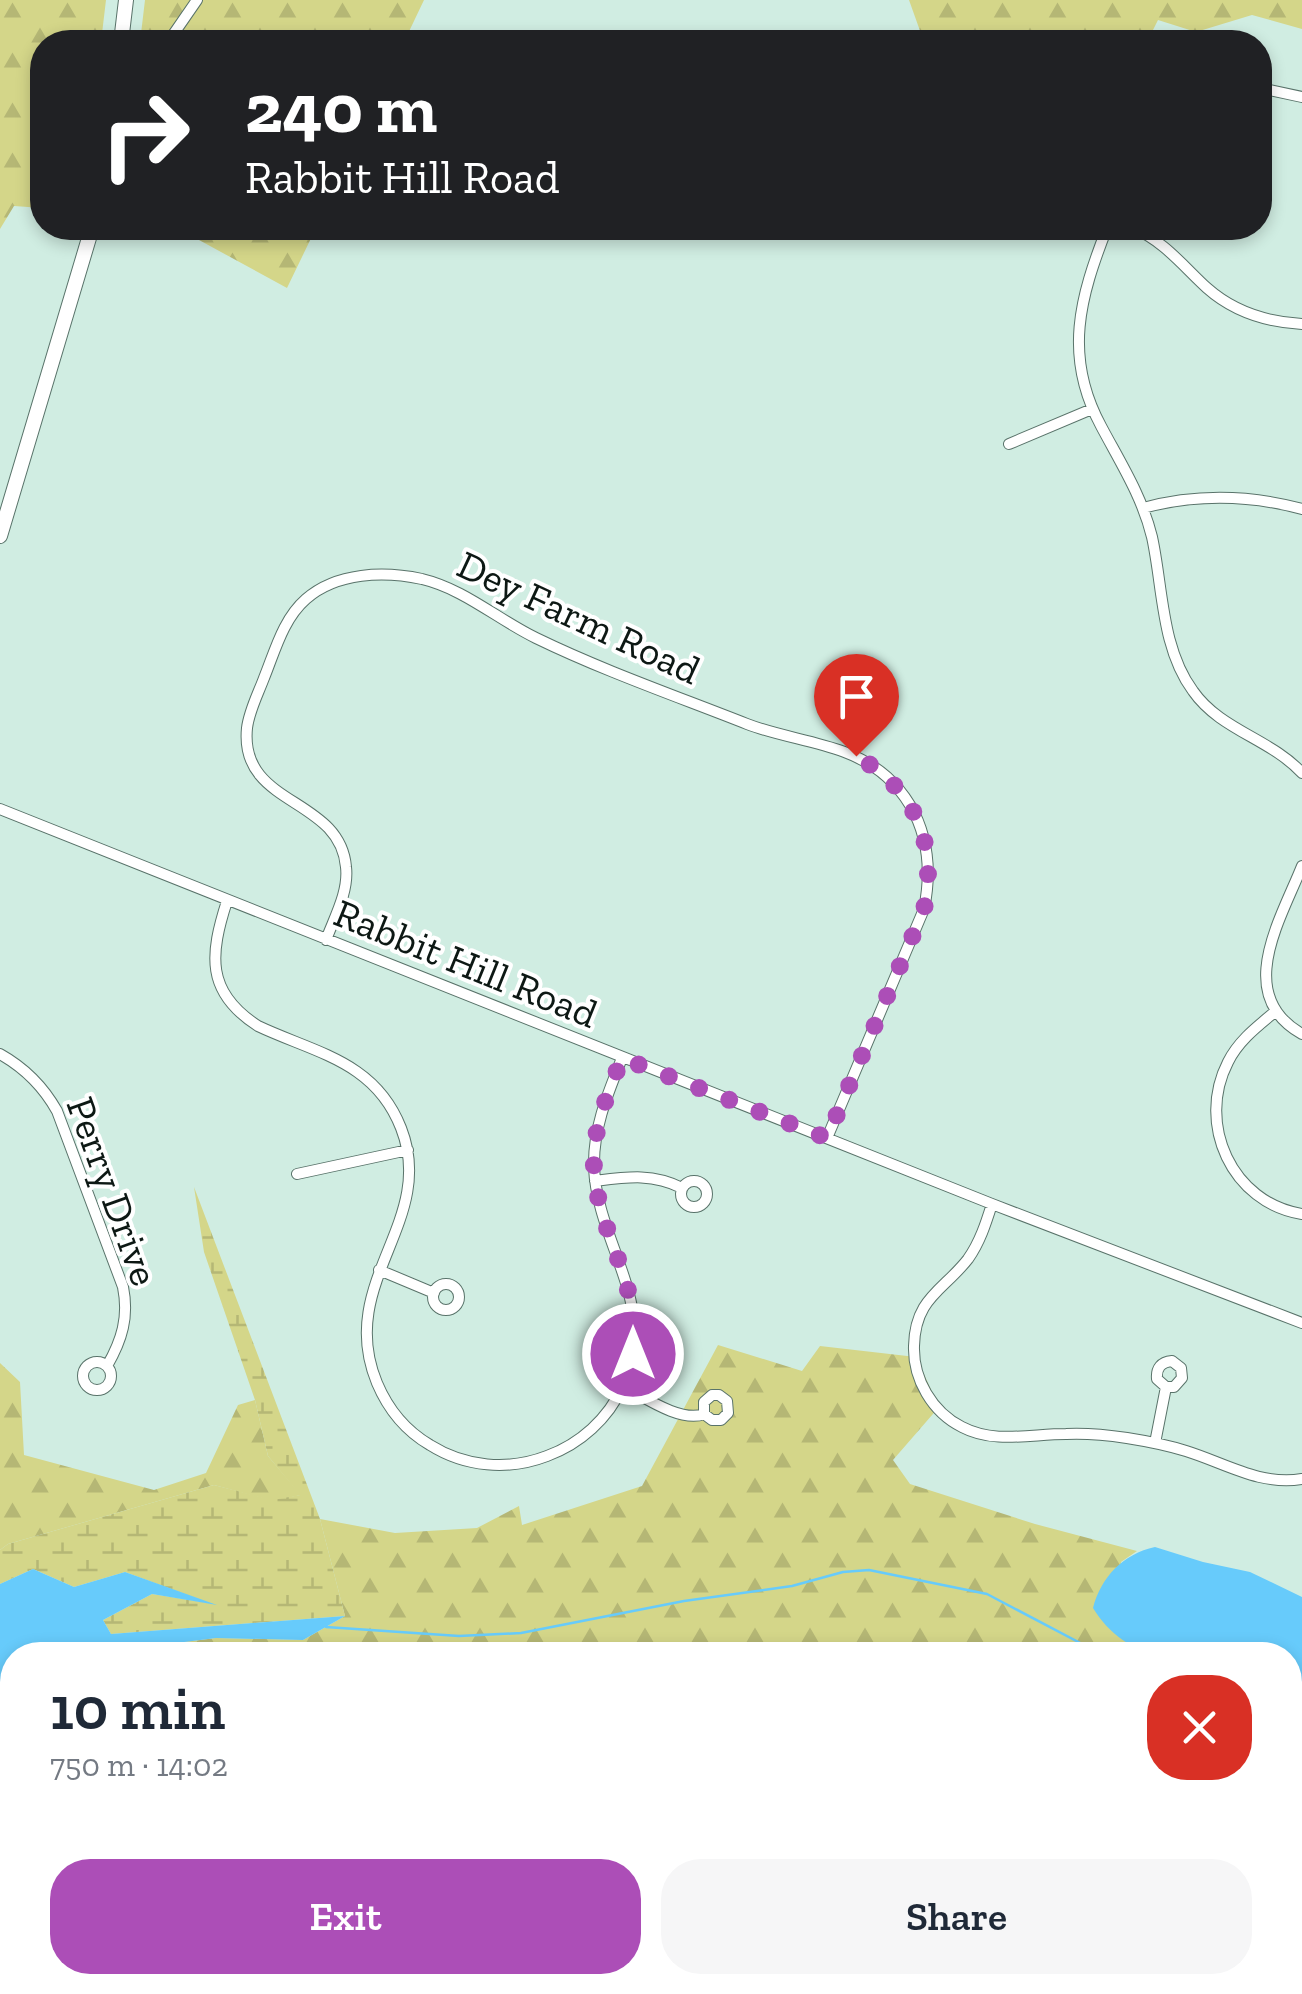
<!DOCTYPE html>
<html lang="en">
<head>
<meta charset="utf-8">
<style>
  body { margin:0; font-family:"Zilla Slab",serif; background:#f6f6f7; color:#1f2937; height:100vh; display:flex; flex-direction:column; font-size:38px; white-space:nowrap }
  * { box-sizing:border-box; margin:0 }
  p { font-size:32px; color:#747a83 }
  .icon { flex:none; width:55px; height:55px; fill:none; stroke:currentColor; stroke-width:2; stroke-linecap:round; stroke-linejoin:round }
  .map { position:relative; flex:1; overflow:hidden }
  .panel { position:absolute; left:0px; top:1642px; width:1302px; height:352px; display:flex; flex-direction:column; background:#fff; border-radius:40px 40px 0 0; box-shadow:0 5px 15px #0003 }
  .panel>* { flex:none }
  .top-card { position:absolute; left:30px; top:30px; width:1242px; height:210px; border-radius:40px; box-shadow:0 5px 15px #0003; background:#202124; color:#fff; overflow:hidden }
  .pin { position:absolute; display:grid; place-items:center; width:85px; height:85px; color:#fff; margin:-102px -42px; border-radius:50% 50% 50% 0; rotate:-45deg; box-shadow:0 0 10px #0007 }
  .pin .icon { rotate:45deg }
  .me { position:absolute; width:110px; margin:-55px; rotate:0deg; stroke-linejoin:round; filter:drop-shadow(0 0 8px #0008) }
  .turn { display:flex; align-items:center; gap:35px; height:210px; padding:0 50px; font-size:45px }
  .turn .icon { width:130px; height:130px; stroke-width:2.5 }
  .turn b { display:block; font-size:70px; line-height:85px }
  .round { display:grid; place-items:center; flex:none; width:105px; height:105px; border-radius:40px; background:#f6f6f7 }
  .summary { display:flex; align-items:center; justify-content:space-between; height:170px; padding:0 50px }
  h1 { font-size:60px; font-weight:600; line-height:75px }
  .action { display:flex; gap:20px; margin-top:auto; padding:20px 50px }
  .action a { flex:1; height:115px; border-radius:40px; background:#ac4eb7; color:#fff; font-size:40px; font-weight:600; line-height:115px; text-align:center }
  .action a+a { background:#f6f6f7; color:#1f2937 }
  .map>svg:first-child { display:block }
</style>
</head>
<body>
<div class="map">
<svg width="1302" height="1994" viewBox="0 0 1302 1994">
  <defs>
    <pattern id="forest-firs" width="22" height="20" patternUnits="userSpaceOnUse" patternTransform="scale(2.5)"><rect width="22" height="20" fill="#d4d689"/><path d="M5 1l3.5 6h-7zM16 11l3.5 6h-7z" fill="#b5b775"/></pattern>
    <pattern id="wetland-marsh" width="20" height="14" patternUnits="userSpaceOnUse" patternTransform="scale(2.5)"><rect width="20" height="14" fill="#d4d689"/><path d="M1 5h8M5 5V1M11 12h8M15 12V8" fill="none" stroke="#b5b775"/></pattern>
  </defs>
  <rect width="100%" height="100%" fill="#d0ede2"/>
  <path fill="#d4d689" d="M1046 1982 1051 1994H185L180 1983Z"/>
  <path fill="url(#forest-firs)" d="M0 0H106L101 42H42V208L14 206 0 229Z
    M145 0H424L404 42H140Z
    M909 0H1302V29L1252 15 1196 32 1158 20 1147 42H1125L1109 33 1100 42H924Z
    M177 228H316L287 288Z
    M718 1345 802 1371 820 1346 916 1357 939 1407 893 1460 910 1484 1035 1524 1137 1551 1121 1562 1130 1645 1163 1655H891L852 1650 840 1655H81L216 1638 303 1640 345 1616 320 1519 395 1533 477 1528 519 1506 522 1525 642 1486Z
    M0 1363 20 1382 24 1455 154 1490 206 1473 238 1405 255 1400 268 1456 301 1495 273 1501 214 1485 8 1544 0 1550Z
    M12 1711V1982L75 1983 70 1994H0V1715Z
    M98 1983H180L185 1994H102Z"/>
  <path fill="url(#wetland-marsh)" d="M194 1187 320 1519 345 1616 111 1634 103 1620 152 1594 209 1603 125 1572 74 1587 33 1569 0 1584V1550L8 1544 214 1485 273 1500 300 1495 268 1456 255 1400 204 1252Z
    M1290 1689 1302 1693V1807H1290Z"/>
  <path fill="#67cbfb" d="M1155 1547 1203 1562 1250 1572 1302 1597V1693L1290 1689V1655C1258 1655 1226 1657 1194 1652 1184 1650 1174 1656 1163 1655 1133 1652 1108 1633 1093 1608 1101 1577 1123 1554 1155 1547Z
    M33 1569 74 1587 125 1572 217 1605 152 1594 103 1620 111 1634 345 1616 303 1640 216 1638 81 1655H12V1711L0 1715V1584Z"/>
  <g fill="none" stroke-linecap="round" stroke-linejoin="round">
    <path stroke="#67cbfb" stroke-width="2.5" d="M326 1627 459 1636 521 1633 684 1601 792 1586 843 1572 869 1570 987 1594 1103 1655
      M1290 1748H1302"/>
    <defs>
      <path id="street" d="M168 42 197 0
        M1260 88 1302 97
        M1107 228C1080 297 1063 356 1101 426 1120 462 1142 496 1152 537 1163 587 1161 648 1193 691 1220 730 1271 739 1302 773
        M1133 228C1164 241 1183 266 1207 288 1234 312 1267 322 1302 324
        M1009 444 1092 409
        M1143 508C1195 494 1250 495 1302 509
        M0 809 992 1204 1302 1323
        M1302 866C1281 919 1233 995 1302 1034
        M227 901C210 954 205 992 258 1026 315 1053 375 1061 401 1128 438 1222 335 1282 377 1383 388 1409 406 1431 430 1445 465 1467 508 1471 547 1456 580 1444 608 1419 623 1386 660 1306 597 1244 594 1167 593 1128 608 1093 622 1058
        M326 940C334 918 349 892 346 867 340 796 239 807 247 728 249 711 258 694 264 678 275 651 283 619 306 599 337 572 384 571 422 579 464 589 497 619 536 638 604 671 676 696 747 724 793 742 848 742 887 777 925 812 934 860 924 909L827 1138
        M1276 1011C1258 1026 1239 1040 1228 1062 1196 1124 1232 1203 1302 1214
        M0 1054C25 1068 43 1086 57 1111L123 1287C129 1317 122 1340 107 1366
        M297 1174 408 1150
        M681 1194a13 13 0 1 1 26 0a13 13 0 1 1-26 0Z
        M595 1181C627 1177 653 1173 682 1188
        M992 1204C986 1223 980 1242 968 1259 943 1291 915 1298 914 1346 913 1379 932 1412 962 1427 994 1444 1031 1434 1066 1434 1086 1433 1107 1435 1127 1438 1146 1441 1167 1445 1186 1451 1225 1463 1260 1486 1302 1479
        M379 1270 434 1293
        M433 1297a13 13 0 1 1 26 0a13 13 0 1 1-26 0Z
        M83 1376a14 14 0 1 1 28 0a14 14 0 1 1-28 0Z
        M623 1386C644 1397 681 1423 704 1414L712 1420H721L728 1413 727 1401 719 1395H712L704 1402V1414
        M1155 1443 1166 1387 1157 1379C1156 1368 1161 1362 1172 1361L1181 1368 1182 1378 1174 1387H1166"/>
      <path id="secondary" d="M121 42 126 0
        M0 536 92 228"/>
    </defs>
    <use href="#street" stroke="#59736a" stroke-width="12"/>
    <use href="#secondary" stroke="#59736a" stroke-width="16"/>
    <use href="#street" stroke="#fff" stroke-width="10"/>
    <use href="#secondary" stroke="#fff" stroke-width="14"/>
  </g>
  <g fill="none" stroke-linecap="round" stroke-linejoin="round">
    <path stroke="#ac4eb7" stroke-width="18" stroke-dasharray="0 32.4" d="M633 1354C642 1283 598 1236 594 1168 592 1129 608 1093 622 1058L827 1138 924 909C938 843 915 789 856 756"/>
  </g>
  <g text-anchor="middle" dominant-baseline="central" stroke-width="8" stroke-linejoin="round" paint-order="stroke">
    <g font-size="40" fill="#0d1814" stroke="#fff">
      <text transform="translate(579 617) rotate(25)">Dey Farm Road</text>
      <text transform="translate(466 963) rotate(22)">Rabbit Hill Road</text>
      <text transform="translate(113 1191) rotate(70)">Perry Drive</text>
    </g>
  </g>
</svg>
<div class="pin" style="left:856px;top:756px;background:#d93025"><svg class="icon" aria-label="arrive" viewBox="0 0 24 24"><path d="M6 21V4h12l-3 4 3 4H6"/></svg></div>
<svg class="me" style="left:633px;top:1354px" viewBox="-20 -20 40 40"><circle r="17" fill="#ac4eb7" stroke="#fff" stroke-width="3"/><path d="M0-11L8 9 0 5-8 9z" fill="#fff"/></svg>
<div class="top-card">
<div class="turn"><svg class="icon" aria-label="right" viewBox="0 0 24 24"><path d="M7 20v-9h11M14 6l5 5-5 5"/></svg><div><b>240 m</b>Rabbit Hill Road</div></div>
</div>
<section class="panel">
<div class="summary"><div><h1>10 min</h1><p>750 m · 14:02</p></div><a class="round" style="background:#d93025;color:#fff"><svg class="icon" aria-label="close" viewBox="0 0 24 24"><path d="M6 6l12 12M18 6L6 18"/></svg></a></div>
<div class="action"><a>Exit</a><a>Share</a></div>
</section>
</div>
</body>
</html>
